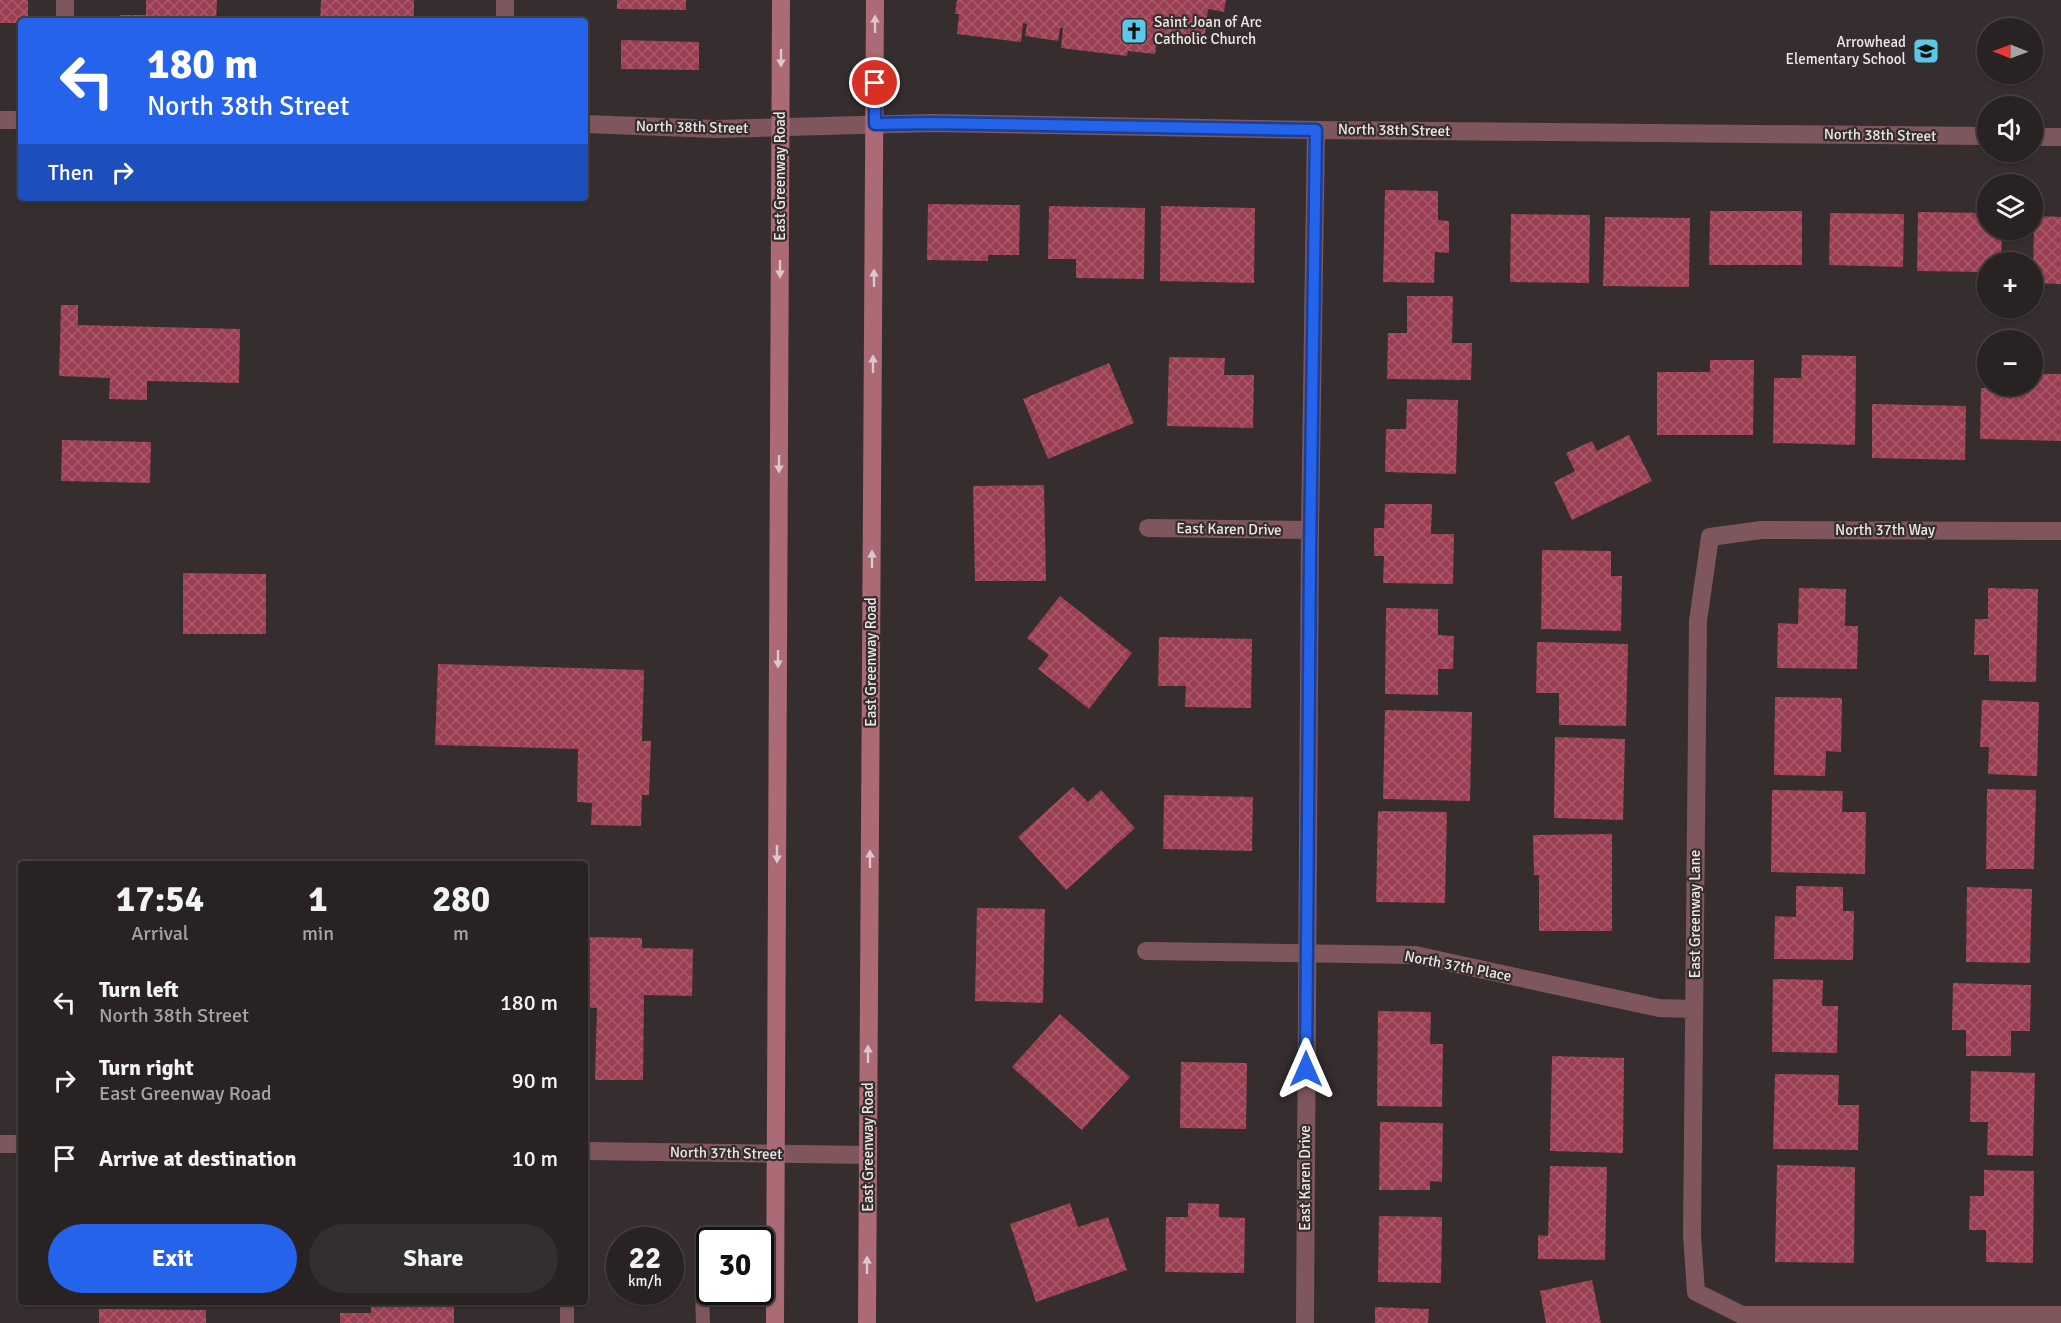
<!DOCTYPE html>
<html lang="en">
<head>
<meta charset="utf-8">
<style>
  body { margin:0; font-family:Signika,sans-serif; background:#342f2f; color:#f1f3f6; height:100vh; display:flex; flex-direction:column; font-size:22px; white-space:nowrap }
  * { box-sizing:border-box; margin:0 }
  p { font-size:20px; color:#a5a4a5 }
  .icon { flex:none; width:33px; height:33px; fill:none; stroke:currentColor; stroke-width:2; stroke-linecap:round; stroke-linejoin:round }
  .map { position:relative; flex:1; overflow:hidden }
  .sheet { position:absolute; left:18px; top:861px; width:570px; height:444px; display:flex; flex-direction:column; background:#282222; border-radius:6px; box-shadow:0 2px 4px #0004,0 0 0 2px #443f40 }
  .sheet>* { flex:none }
  .guide { position:absolute; left:18px; top:18px; width:570px; height:183px; border-radius:6px; box-shadow:0 2px 4px #0004,0 0 0 2px #443f40; background:#2563eb; color:#fff; overflow:hidden }
  .needle { width:39px; rotate:271deg }
  .buttons { position:absolute; left:1977px; top:18px; display:grid; gap:12px }
  .buttons a { display:grid; place-items:center; width:66px; height:66px; border-radius:50%; background:#282222; box-shadow:0 2px 4px #0004,0 0 0 2px #443f40; font-size:30px }
  .speed { position:absolute; left:606px; top:1227px; display:flex; gap:12px; font-size:30px; font-weight:700; text-align:center }
  .speed>* { display:grid; place-content:center; width:78px; height:78px; border-radius:50%; background:#282222; box-shadow:0 2px 4px #0004,0 0 0 2px #443f40; line-height:1 }
  .speed small { font-size:15px; font-weight:400 }
  .speed .limit { border:3px solid #111; border-radius:9px; background:#fff; color:#111 }
  .pin { position:absolute; display:grid; place-items:center; width:51px; height:51px; color:#fff; margin:-26px; border:3px solid #fff; border-radius:50%; box-shadow:0 2px 6px #0007 }
  .me { position:absolute; width:66px; margin:-33px; rotate:0deg; stroke-linejoin:round; filter:drop-shadow(0 0 4px #0008) }
  .turn { display:flex; align-items:center; gap:21px; height:126px; padding:0 30px; font-size:27px }
  .turn .icon { width:78px; height:78px; stroke-width:2.5 }
  .turn b { display:block; font-size:42px; line-height:51px }
  .then { display:flex; align-items:center; height:57px; padding:0 30px; background:#0003; gap:12px; font-size:22px }
  .eta { display:flex; justify-content:space-evenly; align-items:center; height:102px; text-align:center }
  .eta b { font-size:36px; font-weight:800; line-height:42px }
  .primary-button { display:flex; gap:12px; margin-top:auto; padding:12px 30px }
  .primary-button a { flex:1; height:69px; border-radius:36px; background:#2563eb; color:#fff; font-size:24px; font-weight:800; line-height:69px; text-align:center }
  .primary-button a+a { background:#342f2f; color:#f1f3f6 }
  ul { padding:0; list-style:none }
  li { display:flex; align-items:center; gap:18px; height:78px; padding:0 30px }
  li div { flex:1 }
  li b { display:block; font-size:22px }
  li em { font-style:normal }
  .map>svg:first-child { display:block }
</style>
</head>
<body>
<div class="map">
<svg width="2061" height="1323" viewBox="0 0 2061 1323">
  <defs>
    <pattern id="building-cross-hatch" width="8" height="8" patternUnits="userSpaceOnUse" patternTransform="scale(1.5)"><rect width="8" height="8" fill="#9a3e52"/><path d="M0 0l8 8M0 8l8-8" fill="none" stroke="#a85a6b"/></pattern>
  </defs>
  <rect width="100%" height="100%" fill="#352d2e"/>
  <path fill="url(#building-cross-hatch)" d="M0 0H28V21H21V23H0Z
    M146 0H217L216 21H120V15H146Z
    M321 0H414V21H320Z
    M617 0H686V10L617 9Z
    M957 0H1226L1224 12 1208 9 1204 42 1158 36 1155 54 1128 51 1127 56 1061 48 1063 28H1060L1058 41 1025 36 1027 24 1023 23 1021 42 957 34 959 14H955Z
    M621 40 699 42V70L621 69Z
    M1385 190 1438 191V220L1449 221V253L1435 252 1434 283 1383 282Z
    M928 204 1020 205 1019 255H988V261L927 260Z
    M1049 206 1145 208 1144 279 1076 278V259H1048Z
    M1161 206 1255 208 1254 283 1160 281Z
    M1710 211H1802V265H1709Z
    M1918 212 1988 213V230H2002L2001 262H1988V272L1917 271Z
    M1830 213 1904 214 1903 267 1829 265Z
    M1511 214 1590 215 1589 283 1510 282Z
    M2034 216 2061 217V284L2033 283Z
    M1605 217 1690 218 1689 287 1603 286Z
    M1407 296H1453L1452 343H1472L1471 380 1387 379 1388 333H1407Z
    M61 305H78V325L240 329 239 383 147 381V400L109 399 110 378 59 376Z
    M1802 355 1856 356 1855 445 1773 443 1774 378H1801Z
    M1169 357 1225 358 1224 375H1254L1253 428 1167 426Z
    M1710 360H1754L1753 435H1657V372H1710Z
    M1109 363 1134 423 1048 459 1023 399Z
    M2032 374H2061V441L1980 439 1981 388H2005V386H2032Z
    M1407 399 1458 400 1456 474 1385 472 1386 429H1406Z
    M1872 404 1966 406 1965 460 1872 458Z
    M1629 435 1652 481 1572 520 1554 482 1575 471 1566 453 1592 441 1597 451Z
    M62 440 151 442 150 483 61 481Z
    M1044 485 1046 581H975L973 486Z
    M1385 504H1432L1431 534H1454L1453 584 1383 583 1384 556H1374V528H1384Z
    M1542 550 1611 551V576H1622L1621 631 1541 629Z
    M183 573 266 574V634H183Z
    M1799 588 1846 589 1845 626H1858L1857 669 1777 668 1778 623 1798 624Z
    M1988 588 2038 589 2036 682 1989 681V655H1974L1975 619H1988Z
    M1060 596 1132 653 1089 709 1038 669 1049 655 1027 638Z
    M1386 608 1438 609V635L1454 636 1453 669H1438V695L1385 694Z
    M1159 637 1252 639 1251 708 1185 707 1186 686H1158Z
    M1537 642 1628 644 1626 726 1559 725V693H1536Z
    M438 664 644 670 642 741H651L649 795H642L641 826 591 825 592 803 577 802 578 749 435 745Z
    M1775 697 1842 698 1841 752 1826 751 1825 776 1774 775Z
    M1982 700 2039 702 2037 776 1988 774 1989 747H1980Z
    M1385 710 1472 712 1470 801 1383 799Z
    M1555 737 1625 739 1623 820 1554 818Z
    M1073 787 1088 802 1101 790 1135 828 1066 890 1018 837Z
    M1987 789 2036 790 2034 869H1986Z
    M1772 790 1843 791 1842 812H1866L1865 874 1771 872Z
    M1164 795 1253 797 1252 851 1163 849Z
    M1378 811 1447 812 1445 903 1376 902Z
    M1612 834V931H1539V875H1534L1533 835Z
    M1796 886 1843 887V911H1854L1853 960 1774 959 1775 916 1796 917Z
    M1967 887 2032 889 2030 963 1966 962Z
    M977 908 1045 909 1043 1003 975 1001Z
    M586 937 642 938V948L693 949 692 996 644 995 643 1080H595L597 1008H585Z
    M1773 979 1823 980 1822 1006H1838L1837 1053 1772 1052Z
    M1953 983 2031 985 2030 1031H2011V1056H1966V1030H1952Z
    M1378 1011 1431 1012 1430 1044H1443L1442 1107 1377 1106Z
    M1060 1014 1130 1077 1082 1130 1012 1067Z
    M1552 1056 1624 1058 1623 1153 1550 1151Z
    M1181 1062 1247 1063 1246 1129 1180 1128Z
    M1971 1071 2035 1073 2033 1156 1987 1155 1988 1122H1970Z
    M1775 1074 1839 1075 1838 1105H1859L1858 1150 1773 1149Z
    M1380 1122 1443 1123 1442 1182 1430 1181V1190H1379Z
    M1777 1165 1855 1167 1854 1263 1775 1262Z
    M1550 1166 1607 1167 1605 1260 1538 1259V1235L1548 1236Z
    M1984 1170 2034 1171 2033 1263 1986 1262V1230H1969L1970 1196H1984Z
    M1070 1203 1078 1227 1108 1217 1127 1270 1036 1302 1010 1224Z
    M1188 1203 1219 1204V1217L1245 1218 1244 1273 1165 1272 1166 1217H1188Z
    M1379 1216 1442 1217 1441 1283 1378 1282Z
    M1592 1280 1601 1323H1546L1540 1291Z
    M371 1305 454 1307V1323H340V1313H371Z
    M1375 1307 1429 1309 1428 1323H1375Z
    M99 1309 206 1310V1323H99Z"/>
  <g fill="none" stroke-linecap="round" stroke-linejoin="round">
    <path stroke="#7f565c" stroke-width="14" d="M567 1323V1302
      M703 1323 702 1293 706 1277 710 1276"/>
    <path stroke="#7f565c" stroke-width="18" d="M505 0V21
      M65 21V0
      M0 120H21
      M585 124 715 129 932 123 1316 130 1988 136
      M2032 137H2061
      M1148 528 1310 530
      M2061 531 1761 530 1710 537 1698 621 1692 1235 1696 1292 1742 1315H2061
      M1146 951 1415 955 1659 1008 1694 1009
      M0 1144H21
      M585 1151 868 1155
      M1305 1323 1310 530 1316 130"/>
    <path stroke="#ab6a74" stroke-width="18" d="M775 1323 781 0
      M867 1323 875 0"/>
  </g>
  <defs><path id="oneway-solid" d="M-6-.8H1V-3.2L6.5 0L1 3.2V.8H-6Z" transform="scale(1.5)"/></defs>
  <g fill="#dcc8cb">
    <use href="#oneway-solid" transform="translate(875 24) rotate(-90)"/>
    <use href="#oneway-solid" transform="translate(781 58) rotate(90)"/>
    <use href="#oneway-solid" transform="translate(780 269) rotate(90)"/>
    <use href="#oneway-solid" transform="translate(874 278) rotate(-90)"/>
    <use href="#oneway-solid" transform="translate(873 364) rotate(-90)"/>
    <use href="#oneway-solid" transform="translate(779 464) rotate(90)"/>
    <use href="#oneway-solid" transform="translate(872 559) rotate(-90)"/>
    <use href="#oneway-solid" transform="translate(778 659) rotate(90)"/>
    <use href="#oneway-solid" transform="translate(777 854) rotate(90)"/>
    <use href="#oneway-solid" transform="translate(870 859) rotate(-90)"/>
    <use href="#oneway-solid" transform="translate(868 1054) rotate(-90)"/>
    <use href="#oneway-solid" transform="translate(867 1265) rotate(-90)"/>
  </g>
  <g fill="none" stroke-linecap="round" stroke-linejoin="round">
    <defs>
      <path id="route" d="M875 83V124L932 123 1316 130 1310 553 1306 1069"/>
    </defs>
    <use href="#route" stroke="#184099" stroke-width="15"/>
    <use href="#route" stroke="#2563eb" stroke-width="10"/>
  </g>
  <defs>
    <symbol id="church-square" viewBox="-11 -11 22 22"><rect x="-9" y="-9" width="18" height="18" rx="4" fill="#5bc8e7" stroke="#352d2e"/><path d="M-1.2-6h2.4v3.5h3.3v2.4h-3.3V6h-2.4V-.1h-3.3v-2.4h3.3Z" fill="#111"/></symbol>
    <symbol id="school-square" viewBox="-11 -11 22 22"><rect x="-9" y="-9" width="18" height="18" rx="4" fill="#5bc8e7" stroke="#352d2e"/><path d="M0-5L7-2L0 1L-7-2ZM-4 1L0 2.5L4 1V4Q0 6-4 4Z" fill="#111"/></symbol>
  </defs>
  <g fill-rule="evenodd">
    <use href="#church-square" x="1119" y="16" width="30" height="30"/>
    <use href="#school-square" x="1911" y="36" width="30" height="30"/>
  </g>
  <g text-anchor="middle" dominant-baseline="central" stroke-width="4.5" stroke-linejoin="round" paint-order="stroke">
    <g font-size="15" fill="#ede8e8" stroke="#352d2e" text-anchor="start">
      <text x="1154" y="22">Saint Joan of Arc<tspan x="1154" dy="17">Catholic Church</tspan></text>
      <text x="1906" y="42" text-anchor="end">Arrowhead<tspan x="1906" dy="17">Elementary School</tspan></text>
    </g>
    <g font-size="15" fill="#ede8e8" stroke="#352d2e">
      <text transform="translate(692 127) rotate(1)">North 38th Street</text>
      <text transform="translate(1394 130) rotate(1)">North 38th Street</text>
      <text transform="translate(1880 135) rotate(1)">North 38th Street</text>
      <text transform="translate(780 176) rotate(-90)">East Greenway Road</text>
      <text transform="translate(1229 529) rotate(1)">East Karen Drive</text>
      <text x="1885" y="530">North 37th Way</text>
      <text transform="translate(871 662) rotate(-90)">East Greenway Road</text>
      <text transform="translate(1695 914) rotate(-90)">East Greenway Lane</text>
      <text transform="translate(1458 966) rotate(11)">North 37th Place</text>
      <text transform="translate(868 1147) rotate(-90)">East Greenway Road</text>
      <text transform="translate(726 1153) rotate(1)">North 37th Street</text>
      <text transform="translate(1305 1178) rotate(-90)">East Karen Drive</text>
    </g>
  </g>
</svg>
<div class="buttons">
<a><svg class="needle" viewBox="-14 -14 28 28"><path d="M0-13l5 13h-10z" fill="#e53935"/><path d="M0 13l5-13h-10z" fill="#a5a4a5"/></svg></a>
<a><svg class="icon" aria-label="sound" viewBox="0 0 24 24"><path d="M4 9h4l5-4v14l-5-4H4zM17 9q2 3 0 6"/></svg></a>
<a><svg class="icon" aria-label="layers" viewBox="0 0 24 24"><path d="M12 4l9 5-9 5-9-5zM3 14l9 5 9-5"/></svg></a>
<a>+</a>
<a>−</a>
</div>
<div class="speed"><div>22<small>km/h</small></div><div class="limit">30</div></div>
<div class="pin" style="left:875px;top:83px;background:#d93025"><svg class="icon" aria-label="arrive" viewBox="0 0 24 24"><path d="M6 21V4h12l-3 4 3 4H6"/></svg></div>
<svg class="me" style="left:1306px;top:1069px" viewBox="-20 -20 40 40"><path d="M0-17L14 15 0 8-14 15z" fill="#2563eb" stroke="#fff" stroke-width="4"/></svg>
<div class="guide">
<div class="turn"><svg class="icon" aria-label="left" viewBox="0 0 24 24"><path d="M17 20v-9H6M10 6l-5 5 5 5"/></svg><div><b>180 m</b>North 38th Street</div></div>
<div class="then">Then<svg class="icon" aria-label="right" viewBox="0 0 24 24"><path d="M7 20v-9h11M14 6l5 5-5 5"/></svg></div>
</div>
<section class="sheet">
<div class="eta">
<div><b>17:54</b><p>Arrival</p></div>
<div><b>1</b><p>min</p></div>
<div><b>280</b><p>m</p></div>
</div>
<ul>
<li><svg class="icon" aria-label="left" viewBox="0 0 24 24"><path d="M17 20v-9H6M10 6l-5 5 5 5"/></svg><div><b>Turn left</b><p>North 38th Street</p></div><em>180 m</em></li>
<li><svg class="icon" aria-label="right" viewBox="0 0 24 24"><path d="M7 20v-9h11M14 6l5 5-5 5"/></svg><div><b>Turn right</b><p>East Greenway Road</p></div><em>90 m</em></li>
<li><svg class="icon" aria-label="arrive" viewBox="0 0 24 24"><path d="M6 21V4h12l-3 4 3 4H6"/></svg><div><b>Arrive at destination</b></div><em>10 m</em></li>
</ul>
<div class="primary-button"><a>Exit</a><a>Share</a></div>
</section>
</div>
</body>
</html>
